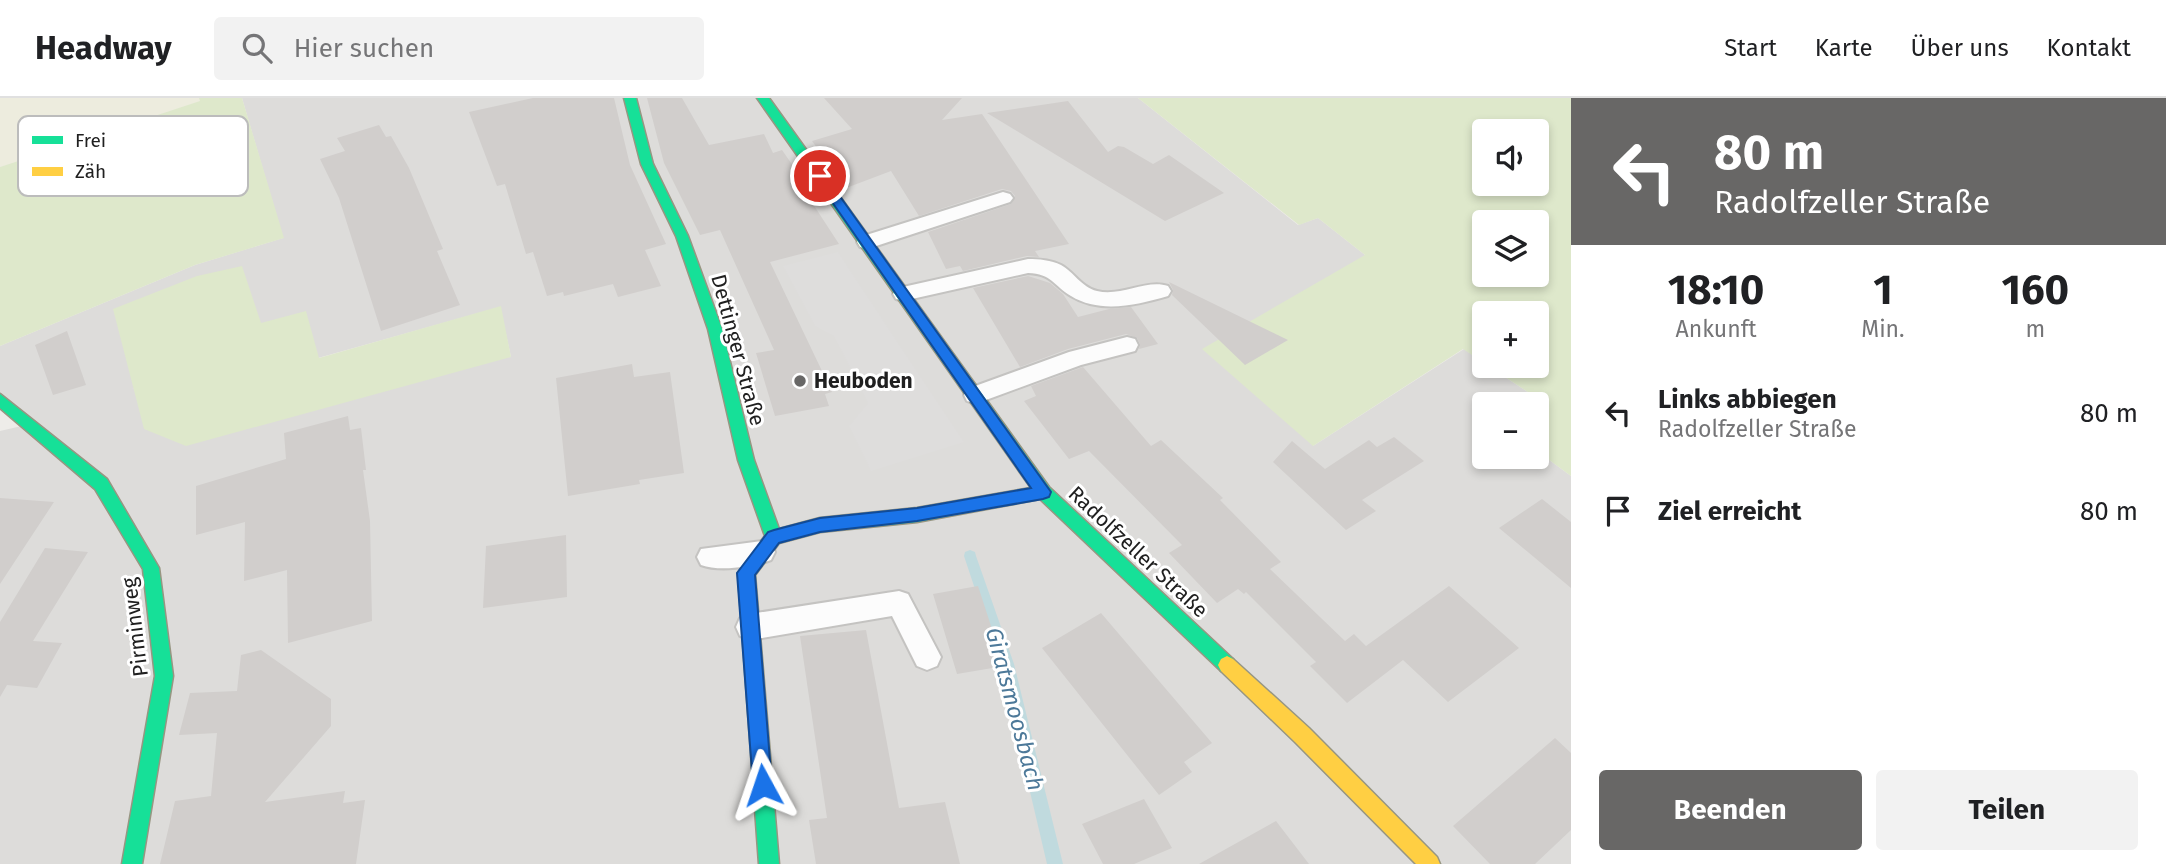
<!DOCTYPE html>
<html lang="de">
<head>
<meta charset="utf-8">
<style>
  body { margin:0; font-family:"Fira Sans",sans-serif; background:#f2f2f2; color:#202124; height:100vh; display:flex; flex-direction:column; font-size:26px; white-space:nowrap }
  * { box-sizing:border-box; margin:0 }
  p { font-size:23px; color:#757577 }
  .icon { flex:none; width:38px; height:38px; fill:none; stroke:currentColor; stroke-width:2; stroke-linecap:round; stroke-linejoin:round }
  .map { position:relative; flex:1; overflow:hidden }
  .side { display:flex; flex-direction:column; background:#fff; width:595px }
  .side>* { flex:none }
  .top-card { background:#686766; color:#fff; overflow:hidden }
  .fabs { position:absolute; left:1472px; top:21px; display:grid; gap:14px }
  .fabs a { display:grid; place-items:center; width:77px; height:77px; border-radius:7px; background:#fff; box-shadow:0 4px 10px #0003; font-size:35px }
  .pin { position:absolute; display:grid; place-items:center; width:60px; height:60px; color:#fff; margin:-30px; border:4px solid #fff; border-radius:50%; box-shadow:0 2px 7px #0007 }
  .me { position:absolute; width:77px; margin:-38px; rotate:355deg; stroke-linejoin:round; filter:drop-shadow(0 0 5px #0008) }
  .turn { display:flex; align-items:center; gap:24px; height:147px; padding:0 28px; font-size:32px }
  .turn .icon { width:91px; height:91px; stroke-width:2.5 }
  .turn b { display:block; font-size:49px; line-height:60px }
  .eta { display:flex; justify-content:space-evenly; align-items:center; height:119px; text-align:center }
  .eta b { font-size:42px; font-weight:700; line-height:49px }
  .cta { display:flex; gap:14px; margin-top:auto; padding:14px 28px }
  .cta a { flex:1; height:80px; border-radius:7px; background:#686766; color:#fff; font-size:28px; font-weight:700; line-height:80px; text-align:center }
  .cta a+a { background:#f2f2f2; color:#202124 }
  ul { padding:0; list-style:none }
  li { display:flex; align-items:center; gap:21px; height:98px; padding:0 28px }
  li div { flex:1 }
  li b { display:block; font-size:26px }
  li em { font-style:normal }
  header { display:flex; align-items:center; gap:42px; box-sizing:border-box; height:98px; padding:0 35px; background:#fff; border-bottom:2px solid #e0e0e0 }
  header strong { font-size:33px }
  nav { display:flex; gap:38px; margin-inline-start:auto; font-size:24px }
  .search { width:490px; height:63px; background:#f2f2f2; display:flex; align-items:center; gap:18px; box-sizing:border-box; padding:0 24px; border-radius:7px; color:#757577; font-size:26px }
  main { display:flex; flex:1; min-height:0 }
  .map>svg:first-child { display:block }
</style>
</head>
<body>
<header>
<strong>Headway</strong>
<div class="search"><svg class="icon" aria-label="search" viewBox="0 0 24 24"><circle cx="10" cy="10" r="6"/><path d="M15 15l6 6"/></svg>Hier suchen</div>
<nav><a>Start</a><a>Karte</a><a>Über uns</a><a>Kontakt</a></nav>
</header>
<main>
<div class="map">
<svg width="1571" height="766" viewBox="0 0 1571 766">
  <rect width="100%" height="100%" fill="#eeece9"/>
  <path fill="#dddcda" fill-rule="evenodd" d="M242 0H1138L1298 127 1318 120 1365 157 1313 348 1464 251 1484 265V268H1488L1534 298 1523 306H1484V359H1536L1537 353 1571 378V766H0V333L26 327 0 302V248L195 167 283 140ZM500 209 511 259 132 291 318 260Z"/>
  <path fill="#edecde" d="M0 0H199L201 3 0 69Z"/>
  <path fill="#dee8cb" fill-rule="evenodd" d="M199 0H242L284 140 195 167 0 248V69L200 3Z
    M1138 0H1571V378L1537 353 1536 306H1523L1534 298 1488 268H1536V215H1484V265L1463 251 1313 348 1202 251 1365 157 1318 120 1299 127ZM1484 33H1536V86H1484ZM1484 124H1536V177H1484Z
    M242 168 261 225 306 213 319 260 501 208 511 259 186 348 144 331 113 211 197 178Z"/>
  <path fill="#dedddc" d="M838 154 908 260 964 344 871 373 849 328 868 305 834 238 815 228 783 168Z"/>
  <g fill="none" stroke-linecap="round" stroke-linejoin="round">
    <path fill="#c0dade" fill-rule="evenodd" d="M970 452 975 454 976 458 1014 566 1063 766H1047L1000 566 964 458 965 454Z"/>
  </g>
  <path fill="#d1cecc" d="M533 0H614L630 67 666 146 645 152 661 188 618 199 613 186 564 198 563 194 547 198 533 154 526 156 505 86 497 88 469 14Z
    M647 0H682L709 47 764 36 773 55 782 52 816 101 811 103 839 146 770 164 832 294 825 296 829 308 775 318 756 255 774 252 720 132 700 137 664 65Z
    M824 0H962L942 22 982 16 1069 146 1035 153 1039 159 1027 158 963 173 960 168 946 171 928 134 1011 106 1015 98 1011 93 1002 91 919 118 891 73 846 90 812 43 852 31Z
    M1068 3 1108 54 1118 48 1124 49 1153 66 1169 57 1224 95 1165 123 987 15Z
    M379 27 386 39 391 38 409 70 443 151 437 153 460 207 381 233 339 100 320 61 345 53 337 40Z
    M1028 178 1050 185 1063 196 1078 219 1109 211 1131 209 1158 246 1139 251 1140 246 1137 240 1126 236 1068 251 1020 269 973 190Z
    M1169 184 1288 242 1245 267 1172 197 1173 192Z
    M67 233 86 287 53 297 35 247Z
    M632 266 634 279 670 274 684 375 639 382 640 386 568 398 556 280Z
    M1083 269 1151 348 1161 342 1223 400 1220 402 1281 464 1270 471 1345 543 1354 536 1366 548 1449 488 1519 550 1448 604 1403 562 1347 605 1310 568 1316 564 1246 494 1244 496 1238 491 1217 505 1169 455 1182 447 1089 353 1069 361 1024 303 1036 298 1031 288Z
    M348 318 350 332 361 330 366 372H363L370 423 372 523 288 545 287 472 244 483 245 424 196 437V388L286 361 284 335Z
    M1394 339 1424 363 1362 402 1376 413 1346 432 1273 364 1292 343 1325 371 1369 342 1377 349Z
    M0 400 54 404 0 486Z
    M1542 401 1571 424V490L1499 430Z
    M566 437 567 499 483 510 486 448Z
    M45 450 88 454 33 543 62 545 37 590 7 587 0 599V524Z
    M978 488 1004 568 957 576 933 496Z
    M1101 515 1212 645 1184 664 1192 674 1159 697 1042 550Z
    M866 532 899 710 945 704 960 766H816L809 722 827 720 800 538Z
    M261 552 331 601V628L265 704 345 693 343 705 365 702 356 766H160L175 703 211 698 217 635 179 637 190 595 237 593 241 557Z
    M1555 640 1571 655V732L1535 766H1490L1453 728Z
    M1144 701 1172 750 1134 766H1103L1082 726Z
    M1276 723 1309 766H1199Z"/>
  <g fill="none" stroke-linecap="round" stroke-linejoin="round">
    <defs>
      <path id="lane" d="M1003 94 1010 96 1013 100 1010 104 867 151 860 149 857 144 860 139Z
        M1028 161C1039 161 1051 162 1061 167 1074 174 1081 189 1097 193 1121 199 1146 181 1168 188L1171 193 1168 198C1137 207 1100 216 1071 198 1053 187 1052 176 1028 175L903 203 896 201 893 196 896 191 903 189Z
        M1127 239 1135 241 1138 247 1135 253 1081 267 975 306 967 303 964 297 967 291 1069 254Z
        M762 443 771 446 775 454 771 462C752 469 720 474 701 467L697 459 701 451Z
        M899 493 908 496 941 559 937 568 927 572 917 568 892 518 750 542 740 538 736 529 740 520 750 516Z"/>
      <path id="fast" d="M624 0H636L653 66 688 138 722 231 754 362 779 431 820 420 917 410 1031 390 757 0H769L1049 389 1233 561 1236 567 1233 573 1227 576 1221 573 1040 401 917 424 820 434 779 445 755 477 779 766H759L738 475 765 438 738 362 708 231 676 138 641 66Z
        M0 296 107 381 159 470 173 578 142 766H122L155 578 143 471 95 391 0 310Z"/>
      <path id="slow" d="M1227 558 1233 561 1309 630 1437 759 1440 766H1416L1295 644 1221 573 1218 567 1221 561Z"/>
    </defs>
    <use href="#lane" stroke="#c4c3c1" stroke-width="4"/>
    <use href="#fast" stroke="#979682" stroke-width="3"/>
    <use href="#slow" stroke="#979682" stroke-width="3"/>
    <use href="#lane" fill="#fcfcfc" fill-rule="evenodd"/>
    <use href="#fast" fill="#16e098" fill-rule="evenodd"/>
    <use href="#slow" fill="#ffcf43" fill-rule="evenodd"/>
  </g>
  <path fill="#1a73e8" stroke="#114b97" stroke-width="2" d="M820 74 824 76 1051 394 1049 399 1043 401 917 423 820 434 779 445 755 477 772 687 770 694 763 697 756 694 753 687 737 475 768 434 774 432 820 420 917 410 1031 390 816 81V76Z"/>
  <circle fill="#686766" stroke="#fff" stroke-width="2.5" cx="800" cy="283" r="7"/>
  <g text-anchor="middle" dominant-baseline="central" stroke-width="6" stroke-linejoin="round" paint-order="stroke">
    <g font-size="21" fill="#202020" stroke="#fff">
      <text transform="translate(738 252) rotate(75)">Dettinger Straße</text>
      <text transform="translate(1138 454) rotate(43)">Radolfzeller Straße</text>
      <text transform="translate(135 529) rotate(-97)">Pirminweg</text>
    </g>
    <g font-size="21" font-weight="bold" fill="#202020" stroke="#fff" text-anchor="start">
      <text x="814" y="283">Heuboden</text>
    </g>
    <g font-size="23" font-style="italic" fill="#4d7999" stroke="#fff">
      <text transform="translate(1015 611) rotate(75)">Giratsmoosbach</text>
    </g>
  </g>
  <rect x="18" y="18" width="230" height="80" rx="10" fill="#fff" stroke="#bcbcbc" stroke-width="2"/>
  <rect x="32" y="38" width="31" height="8" fill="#16e098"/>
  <rect x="32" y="69" width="31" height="9" fill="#ffcf43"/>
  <g font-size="19" fill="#202020">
    <text x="75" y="49">Frei</text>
    <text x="75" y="80">Zäh</text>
  </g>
</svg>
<div class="fabs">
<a><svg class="icon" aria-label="sound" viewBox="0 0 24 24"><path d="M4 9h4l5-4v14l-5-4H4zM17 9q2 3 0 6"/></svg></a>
<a><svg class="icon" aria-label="layers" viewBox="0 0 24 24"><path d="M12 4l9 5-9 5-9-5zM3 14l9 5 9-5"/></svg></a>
<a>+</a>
<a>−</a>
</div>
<div class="pin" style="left:820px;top:78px;background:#d93025"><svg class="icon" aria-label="arrive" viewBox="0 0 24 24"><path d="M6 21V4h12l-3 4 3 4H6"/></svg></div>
<svg class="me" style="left:763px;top:687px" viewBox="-20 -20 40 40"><path d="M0-17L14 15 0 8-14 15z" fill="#1a73e8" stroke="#fff" stroke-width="4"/></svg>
</div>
<section class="side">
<div class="top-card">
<div class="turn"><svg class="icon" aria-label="left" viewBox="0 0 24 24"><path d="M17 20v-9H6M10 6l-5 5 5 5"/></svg><div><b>80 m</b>Radolfzeller Straße</div></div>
</div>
<div class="eta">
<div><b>18:10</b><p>Ankunft</p></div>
<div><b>1</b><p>Min.</p></div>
<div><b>160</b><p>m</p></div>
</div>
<ul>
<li><svg class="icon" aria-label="left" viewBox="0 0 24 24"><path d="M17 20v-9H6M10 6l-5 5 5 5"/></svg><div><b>Links abbiegen</b><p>Radolfzeller Straße</p></div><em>80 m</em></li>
<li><svg class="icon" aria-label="arrive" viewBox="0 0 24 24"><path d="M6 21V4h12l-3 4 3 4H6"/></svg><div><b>Ziel erreicht</b></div><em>80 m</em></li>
</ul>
<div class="cta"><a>Beenden</a><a>Teilen</a></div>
</section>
</main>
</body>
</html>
